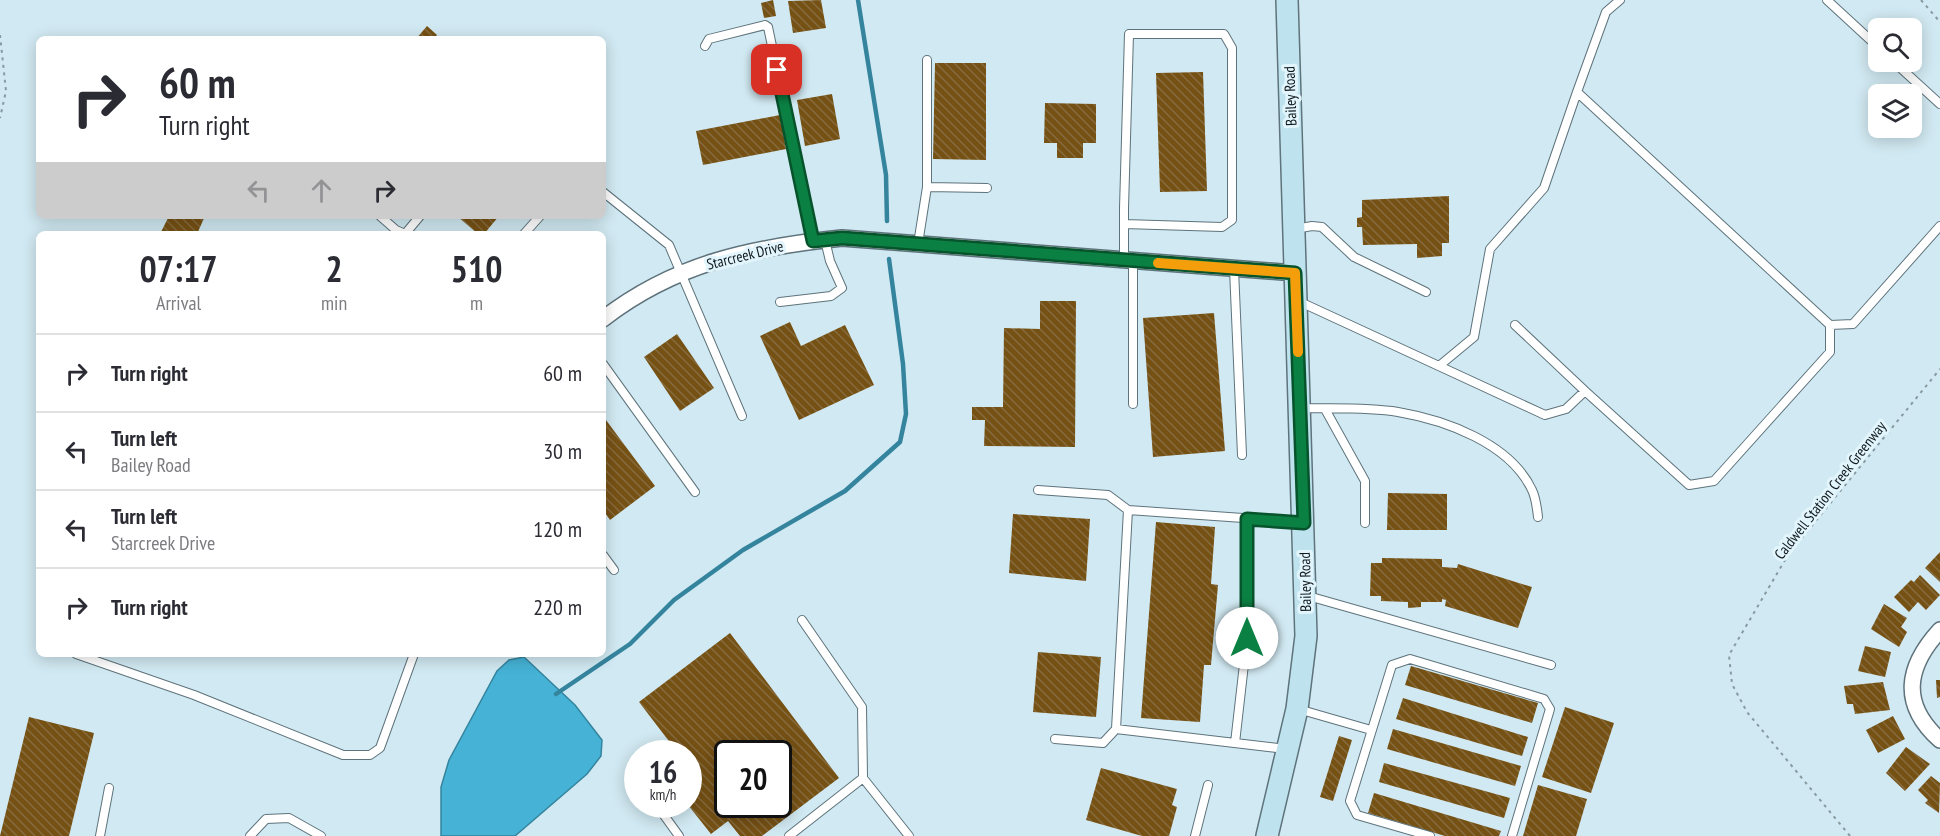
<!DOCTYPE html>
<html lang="en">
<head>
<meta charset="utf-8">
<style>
  body { margin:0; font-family:"PT Sans Narrow",sans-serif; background:#f7f7f7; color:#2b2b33; height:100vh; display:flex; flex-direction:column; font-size:22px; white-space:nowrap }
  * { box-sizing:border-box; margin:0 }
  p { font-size:20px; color:#7c7c81 }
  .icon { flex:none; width:33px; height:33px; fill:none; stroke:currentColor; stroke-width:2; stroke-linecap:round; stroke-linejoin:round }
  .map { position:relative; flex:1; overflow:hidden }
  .details { position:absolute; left:36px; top:231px; width:570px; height:426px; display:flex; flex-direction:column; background:#fff; border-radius:9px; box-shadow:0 3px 15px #0003 }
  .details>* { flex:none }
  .guide { position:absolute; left:36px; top:36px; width:570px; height:183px; border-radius:9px; box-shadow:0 3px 15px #0003; background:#fff; color:#2b2b33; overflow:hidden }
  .fabs { position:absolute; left:1868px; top:18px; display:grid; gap:12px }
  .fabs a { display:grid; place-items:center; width:54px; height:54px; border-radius:9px; background:#fff; box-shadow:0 3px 15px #0003; font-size:30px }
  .speed { position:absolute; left:624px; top:740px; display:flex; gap:12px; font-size:30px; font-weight:700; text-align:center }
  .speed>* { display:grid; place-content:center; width:78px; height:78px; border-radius:50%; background:#fff; box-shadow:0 3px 15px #0003; line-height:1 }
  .speed small { font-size:15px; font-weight:400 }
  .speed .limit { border:3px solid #111; border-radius:9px; background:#fff; color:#111 }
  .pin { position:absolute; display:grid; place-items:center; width:51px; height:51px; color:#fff; margin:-26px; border-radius:12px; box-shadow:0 3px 9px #0006 }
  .me { position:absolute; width:66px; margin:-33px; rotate:0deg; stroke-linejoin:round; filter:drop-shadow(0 0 4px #0008) }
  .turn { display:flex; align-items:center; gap:21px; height:126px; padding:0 24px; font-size:27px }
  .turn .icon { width:78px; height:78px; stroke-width:2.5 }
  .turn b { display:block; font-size:42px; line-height:51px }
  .lanes { display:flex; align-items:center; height:57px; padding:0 24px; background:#0003; justify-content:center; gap:30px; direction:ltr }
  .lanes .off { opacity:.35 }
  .eta { display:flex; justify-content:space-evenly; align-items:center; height:102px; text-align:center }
  .eta b { font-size:36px; font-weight:700; line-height:42px }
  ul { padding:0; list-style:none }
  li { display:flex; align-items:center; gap:18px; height:78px; padding:0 24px; border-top:2px solid #e1e1e2 }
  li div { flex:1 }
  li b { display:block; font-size:22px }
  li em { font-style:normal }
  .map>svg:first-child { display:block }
</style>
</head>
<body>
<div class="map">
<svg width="1940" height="836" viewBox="0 0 1940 836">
  <defs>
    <pattern id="building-back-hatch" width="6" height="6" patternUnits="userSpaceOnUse" patternTransform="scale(1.5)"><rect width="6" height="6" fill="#765114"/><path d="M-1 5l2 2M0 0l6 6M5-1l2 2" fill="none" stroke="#866b3e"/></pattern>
  </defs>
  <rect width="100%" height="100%" fill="#d1e9f2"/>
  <path fill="#45b2d6" stroke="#35849e" stroke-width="1.5" d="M524 657 575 705 602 740 601 756 587 774 515 836H441V787L449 760 497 671 509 660Z"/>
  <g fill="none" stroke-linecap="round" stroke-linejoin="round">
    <path stroke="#35849e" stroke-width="4.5" d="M858 0 886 175 887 221
      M556 694 630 644 674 600 743 550 845 491 900 442 906 414 903 364 889 259"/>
  </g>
  <path fill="url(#building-back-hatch)" fill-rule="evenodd" d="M773 0 776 16 764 18 761 3Z
    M821 0 826 28 793 33 788 1Z
    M427 26 437 35 434 39H416Z
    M935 63H986V160L933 159Z
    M1203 72 1207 191 1160 192 1156 73Z
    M832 94 840 139 805 146 797 100Z
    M1045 103 1096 104V143H1083V158H1057V143H1044Z
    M780 115 786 149 703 165 696 131Z
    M1449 196V243H1442V256L1417 258V244L1363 245 1362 227H1357V218L1362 217V200Z
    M169 216H205L197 234H160Z
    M457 216H499L484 234H478Z
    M1040 301H1076L1075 447 984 446 985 420H972V407H1003L1004 328 1040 329Z
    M1214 313 1225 451 1153 457 1143 318Z
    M790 322 801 346 845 325 874 385 799 420 760 336Z
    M677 334 714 388 680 411 644 357Z
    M603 416 655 486 610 520 603 510Z
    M1388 493 1447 494V530H1387Z
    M1013 514 1090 519 1086 581 1009 573Z
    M1156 522 1215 527 1211 584 1218 585 1211 665H1204L1200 722 1141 718Z
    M1940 552V582L1925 568Z
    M1382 558 1442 559V567L1457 568 1458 564 1532 587 1518 628 1445 606 1446 600 1442 599V602H1421V607L1408 608V602L1381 601V596H1370L1371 563H1382Z
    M1920 575 1940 595 1926 610 1918 602 1909 612 1894 597 1911 580 1914 582Z
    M1884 604 1907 618 1901 627 1907 632 1899 647 1871 629Z
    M730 633 839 778 762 836H740L728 821 711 834 688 805V753H678L639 702ZM728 753H778V804H728Z
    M1865 646 1891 652 1885 677 1858 671Z
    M1038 652 1101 657 1096 717 1033 712Z
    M1411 666 1538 703 1532 723 1405 685Z
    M1936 680H1940V697L1937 698Z
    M1883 682 1890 710 1855 714 1853 704H1847L1844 686Z
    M1403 698 1528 737 1522 756 1396 719Z
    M1565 707 1614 723 1591 793 1542 777Z
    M1893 716 1905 739 1878 753 1866 730Z
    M29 717 94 733 69 836H0Z
    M1393 729 1521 766 1515 786 1387 749Z
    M1339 736 1352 740 1333 801 1320 797Z
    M1906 747 1930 764 1905 791 1886 773Z
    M1384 763 1510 798 1504 818 1379 782Z
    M1101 768 1177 789 1172 805 1177 807 1169 836H1142L1086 820Z
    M1931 776 1940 783 1939 813 1925 803 1928 800 1918 790Z
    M1538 785 1587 799 1576 836H1523Z
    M1374 793 1501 831 1499 836H1445L1368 813Z"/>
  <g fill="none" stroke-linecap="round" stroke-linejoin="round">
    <defs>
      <path id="lane" d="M1620 0 1606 12 1577 92 1830 325 1853 324 1940 226
        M1827 0 1878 47
        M705 46 709 39 765 25 768 27 813 241
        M1894 62 1940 104
        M927 187 987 188
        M603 192 669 245 742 416
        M380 216 396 230 405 234
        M1124 224 1222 227 1232 220V48L1224 34H1129L1124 208V260
        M1295 229 1312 226 1322 227 1354 257 1426 292
        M405 234 420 216
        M524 234 540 216
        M918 244 927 187V60
        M1234 269 1242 455
        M1298 301 1545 415 1566 409 1585 391 1689 485 1714 481 1830 352V325
        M780 302 831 296 842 288 830 261 825 240
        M1515 325 1585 391
        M603 364 695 492
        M1439 366 1474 337 1490 249 1544 188 1577 92
        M1133 404V261
        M1301 408C1333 409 1366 407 1398 412 1445 420 1510 443 1532 490 1536 498 1537 508 1538 517
        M1325 409 1365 481V523
        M1038 490 1108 495 1128 510
        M603 555 614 570
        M1308 596 1551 665
        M76 654 194 695 343 755H370L380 748 414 654
        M1298 709 1371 730
        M1055 739 1103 743 1116 729
        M1235 743 1247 638V519
        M1286 749 1116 729 1128 510 1302 522
        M863 778 909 836
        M656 804 679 836
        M100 836 109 788
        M250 836 266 819 289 818 321 836
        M789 836 863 778 862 707 802 620
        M1195 836 1208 785
        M1430 836 1357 815 1350 801 1392 665 1410 659 1544 699 1550 709 1512 836"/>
      <path id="street" d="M603 319C675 263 753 247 842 238L1295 273
        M1940 630C1906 667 1900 704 1940 740"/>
      <path id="secondary" d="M1267 836 1297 709 1306 636 1287 0"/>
    </defs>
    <use href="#lane" stroke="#5e737b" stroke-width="10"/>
    <use href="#street" stroke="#5e737b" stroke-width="18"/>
    <use href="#secondary" stroke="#5e737b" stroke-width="24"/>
    <path stroke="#879aa0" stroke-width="2" stroke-dasharray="3 4.5" stroke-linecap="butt" d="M1921 0 1940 22
      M0 35 6 91 0 118
      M1850 836 1747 712 1732 684 1729 655 1788 555 1940 369"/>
    <use href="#lane" stroke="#fff" stroke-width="8"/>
    <use href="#street" stroke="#fff" stroke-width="15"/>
    <use href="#secondary" stroke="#bee3ee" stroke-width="21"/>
  </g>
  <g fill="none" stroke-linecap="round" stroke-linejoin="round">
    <defs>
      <path id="route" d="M777 70 813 241 842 238 1295 273 1304 523 1247 519V638"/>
    </defs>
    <use href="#route" stroke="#07532c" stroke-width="15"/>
    <use href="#route" stroke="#0b8043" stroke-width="10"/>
    <path stroke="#f59e0b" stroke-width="10" d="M1158 263 1295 273 1298 352"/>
  </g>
  <g text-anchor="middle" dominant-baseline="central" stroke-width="6" stroke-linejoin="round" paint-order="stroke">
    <g font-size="15" fill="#0f181b" stroke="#e2f5fc">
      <text transform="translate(1290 96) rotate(-92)">Bailey Road</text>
      <text transform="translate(745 255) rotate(-14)">Starcreek Drive</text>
      <text transform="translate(1830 490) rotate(-52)">Caldwell Station Creek Greenway</text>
      <text transform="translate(1305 582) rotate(-91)">Bailey Road</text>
    </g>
  </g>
</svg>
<div class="fabs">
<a><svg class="icon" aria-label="search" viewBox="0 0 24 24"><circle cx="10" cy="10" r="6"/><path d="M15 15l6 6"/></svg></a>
<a><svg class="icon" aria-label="layers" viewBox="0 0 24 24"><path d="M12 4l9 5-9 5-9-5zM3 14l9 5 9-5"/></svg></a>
</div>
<div class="speed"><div>16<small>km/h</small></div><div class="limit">20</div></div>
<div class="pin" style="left:777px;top:70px;background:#d93025"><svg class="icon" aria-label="arrive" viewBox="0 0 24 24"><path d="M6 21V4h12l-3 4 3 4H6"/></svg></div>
<svg class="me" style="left:1247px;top:638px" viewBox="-20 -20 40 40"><circle r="19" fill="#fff"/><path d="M0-13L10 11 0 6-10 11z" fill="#0b8043"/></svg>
<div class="guide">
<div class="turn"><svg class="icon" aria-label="right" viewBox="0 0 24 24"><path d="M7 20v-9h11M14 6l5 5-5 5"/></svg><div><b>60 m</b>Turn right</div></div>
<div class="lanes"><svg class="icon off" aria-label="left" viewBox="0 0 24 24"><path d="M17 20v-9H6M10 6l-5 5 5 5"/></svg><svg class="icon off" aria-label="ahead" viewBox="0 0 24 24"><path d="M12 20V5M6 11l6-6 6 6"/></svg><svg class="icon" aria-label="right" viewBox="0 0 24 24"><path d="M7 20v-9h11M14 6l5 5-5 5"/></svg></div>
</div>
<section class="details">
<div class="eta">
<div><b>07:17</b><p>Arrival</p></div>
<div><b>2</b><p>min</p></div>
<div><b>510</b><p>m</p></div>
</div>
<ul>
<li><svg class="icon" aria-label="right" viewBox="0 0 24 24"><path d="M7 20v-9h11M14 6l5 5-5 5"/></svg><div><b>Turn right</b></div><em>60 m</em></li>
<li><svg class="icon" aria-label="left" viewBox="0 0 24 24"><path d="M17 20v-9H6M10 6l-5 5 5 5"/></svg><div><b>Turn left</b><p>Bailey Road</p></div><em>30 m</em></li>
<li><svg class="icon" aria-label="left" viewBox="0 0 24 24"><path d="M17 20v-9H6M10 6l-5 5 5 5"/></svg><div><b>Turn left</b><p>Starcreek Drive</p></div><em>120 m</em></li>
<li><svg class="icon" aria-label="right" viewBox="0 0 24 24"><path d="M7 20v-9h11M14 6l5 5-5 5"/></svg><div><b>Turn right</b></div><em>220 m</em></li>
</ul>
</section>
</div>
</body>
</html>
